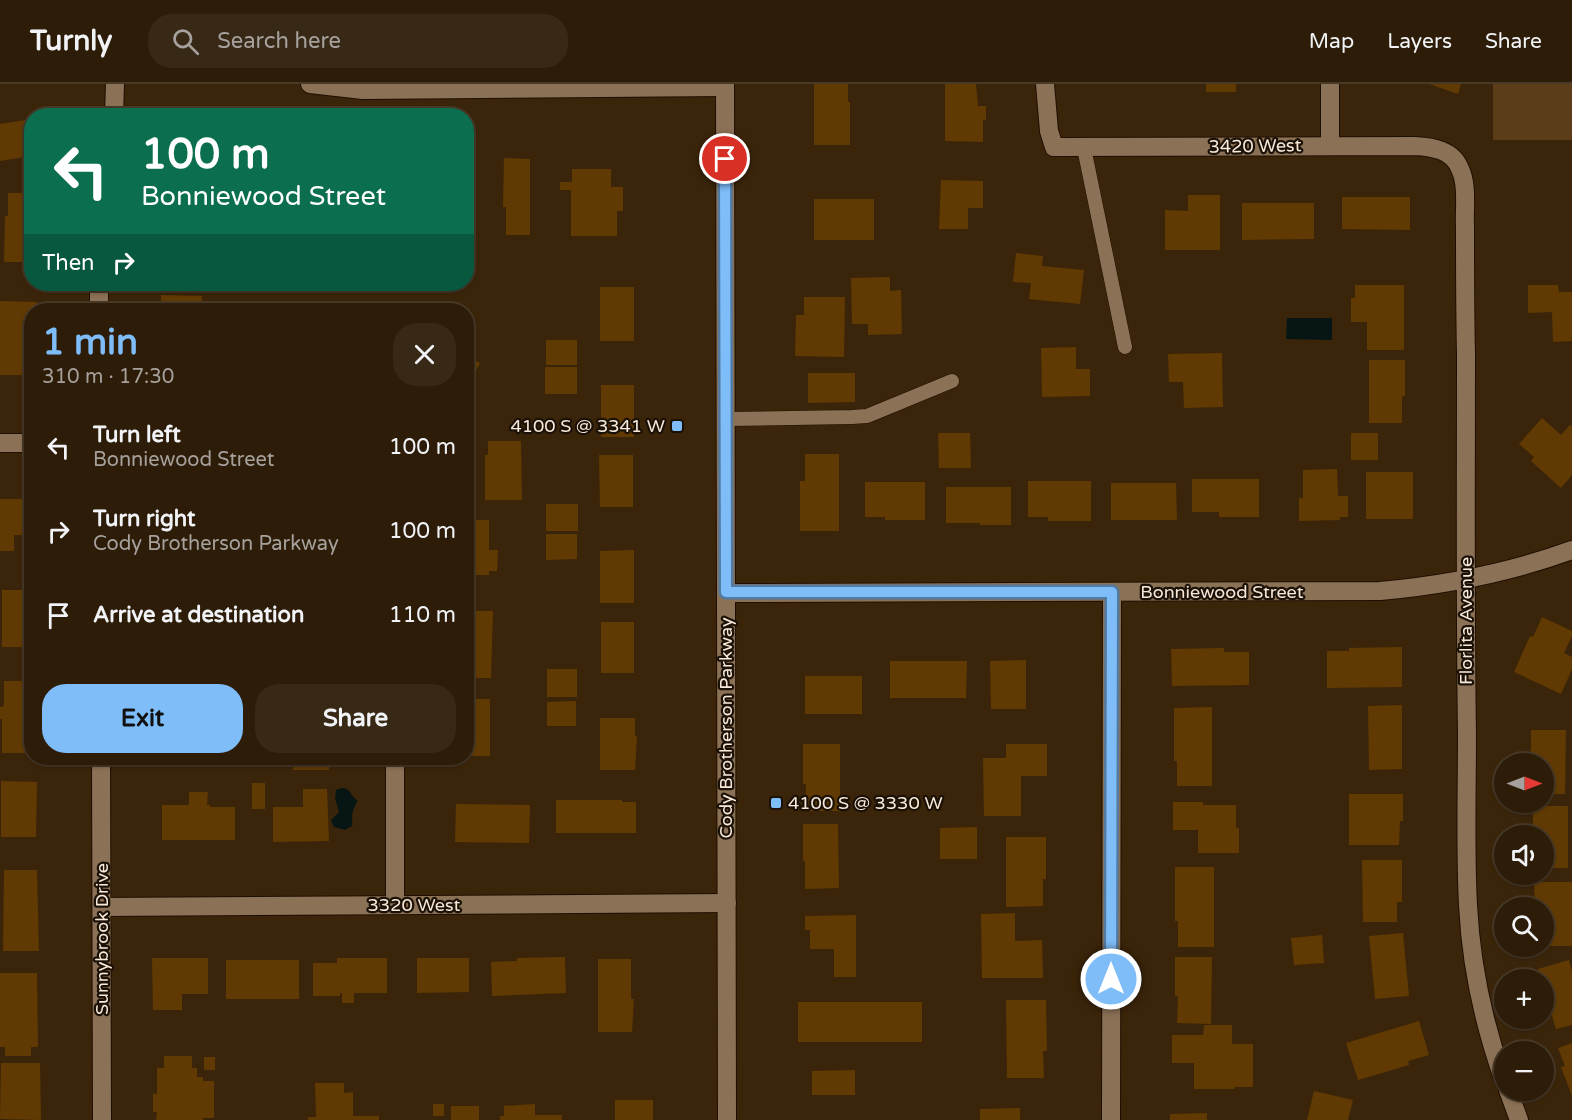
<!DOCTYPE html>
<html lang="en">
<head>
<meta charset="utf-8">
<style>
  body { margin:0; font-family:"Varela Round",sans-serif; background:#382916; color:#f1f3f6; height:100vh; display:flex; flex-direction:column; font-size:22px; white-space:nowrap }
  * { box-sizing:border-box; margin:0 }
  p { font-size:20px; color:#a6a19c }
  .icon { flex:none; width:33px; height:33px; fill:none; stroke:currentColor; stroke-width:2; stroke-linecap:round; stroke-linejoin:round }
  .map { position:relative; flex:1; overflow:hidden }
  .drawer { position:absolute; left:24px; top:219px; width:450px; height:462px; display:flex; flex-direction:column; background:#2c1c08; border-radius:24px; box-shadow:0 2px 4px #0004,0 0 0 2px #483a29 }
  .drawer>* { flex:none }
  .guide { position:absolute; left:24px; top:24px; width:450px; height:183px; border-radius:24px; box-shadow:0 2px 4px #0004,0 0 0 2px #483a29; background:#0b6e4f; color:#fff; overflow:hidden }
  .needle { width:39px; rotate:90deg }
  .tools { position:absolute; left:1494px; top:669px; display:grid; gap:12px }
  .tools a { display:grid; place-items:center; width:60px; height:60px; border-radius:50%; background:#2c1c08; box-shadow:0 2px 4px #0004,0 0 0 2px #483a29; font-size:30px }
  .pin { position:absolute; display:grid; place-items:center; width:51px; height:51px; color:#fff; margin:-26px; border:3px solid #fff; border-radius:50%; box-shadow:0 2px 6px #0007 }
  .me { position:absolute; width:66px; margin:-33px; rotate:0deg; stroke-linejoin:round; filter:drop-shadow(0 0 4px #0008) }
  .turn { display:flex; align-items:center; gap:21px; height:126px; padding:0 18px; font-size:27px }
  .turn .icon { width:78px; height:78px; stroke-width:2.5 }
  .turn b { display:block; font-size:42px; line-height:51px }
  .then { display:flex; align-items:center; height:57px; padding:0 18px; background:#0003; gap:12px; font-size:22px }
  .round { display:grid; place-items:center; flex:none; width:63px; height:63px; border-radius:24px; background:#382916 }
  .overview { display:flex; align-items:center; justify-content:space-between; height:102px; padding:0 18px }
  h1 { font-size:36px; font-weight:700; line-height:45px; color:#7fbdf9 }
  .button { display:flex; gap:12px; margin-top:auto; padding:12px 18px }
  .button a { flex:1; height:69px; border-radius:24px; background:#7fbdf9; color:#111; font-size:24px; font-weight:700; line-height:69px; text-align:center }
  .button a+a { background:#382916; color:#f1f3f6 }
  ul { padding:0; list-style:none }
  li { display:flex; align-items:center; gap:18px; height:84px; padding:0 18px }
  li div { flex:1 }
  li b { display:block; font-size:22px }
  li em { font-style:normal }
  header { display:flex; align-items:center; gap:36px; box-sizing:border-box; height:84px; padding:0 30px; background:#2c1c08; border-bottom:2px solid #483a29 }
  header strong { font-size:28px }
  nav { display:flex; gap:33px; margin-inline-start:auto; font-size:21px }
  .search { width:420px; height:54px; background:#382916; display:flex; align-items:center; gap:15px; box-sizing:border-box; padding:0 21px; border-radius:24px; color:#a6a19c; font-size:22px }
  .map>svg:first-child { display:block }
</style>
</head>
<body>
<header>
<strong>Turnly</strong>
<div class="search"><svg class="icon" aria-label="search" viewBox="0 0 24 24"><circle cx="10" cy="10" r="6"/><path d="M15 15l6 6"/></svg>Search here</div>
<nav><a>Map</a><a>Layers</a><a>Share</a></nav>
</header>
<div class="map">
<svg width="1572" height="1036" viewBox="0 0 1572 1036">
  <rect width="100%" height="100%" fill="#3b250a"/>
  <path fill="#5b3d1a" d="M1493 0H1572V56H1493Z"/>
  <path fill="#071615" d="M1287 234H1332V256L1286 255Z
    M341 704C352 704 349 711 357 716 357 721 354 722 353 727 351 732 353 737 352 742L345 746 334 743 331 736 339 728 335 714 336 706Z"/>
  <path fill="#603a02" d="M814 0H848V18H850V61H814Z
    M945 0H976L978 22H986V36H983V58L945 57Z
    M1206 0H1236V8H1206Z
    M1429 0H1461L1458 10Z
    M32 35V72L0 77V40Z
    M504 74 530 75V151H506V123H503Z
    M466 75H470V145H466Z
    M572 85H611V103H623V127H617V152H571V106H560V98H572Z
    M941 96 983 97V124H968V145H939Z
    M8 109H32V178H4L5 132H8Z
    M1188 111H1220V166H1165V126L1188 127Z
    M1342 113H1410V146L1342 145Z
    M814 115H874V156H814Z
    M1242 119H1314V155L1242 156Z
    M1016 169 1043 172 1042 182 1084 186 1080 220 1029 215 1031 199 1013 198Z
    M890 193V207L901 206 902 250 868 251V240H852L851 194Z
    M1355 201H1404V266H1367V238H1351V214H1355Z
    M1528 201H1558L1559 208H1572V257L1553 258 1552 228 1528 229Z
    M600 203H634V257H600Z
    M161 211 202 212V226H161Z
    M804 213H845L844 273 795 272 796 231H804Z
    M0 217 37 218V226H32V291H0Z
    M546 256H577V281H546Z
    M1076 263V285H1090V312L1042 313 1041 264Z
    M1222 269 1223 323 1184 324 1183 298H1169L1168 270Z
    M466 272 480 279 466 305Z
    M1369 276H1405V312H1402V339H1369Z
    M545 283H577V310H545Z
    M808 289H855V318L808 319Z
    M601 301H634V353H601Z
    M1542 334 1561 351 1570 341 1572 342V391L1561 404 1531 377 1534 373 1519 360Z
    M938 349H970L971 384H939Z
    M1351 349H1378V376H1351Z
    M488 357H521L522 416H485V371H488Z
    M805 370H839V447H800V397H805Z
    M599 371H633V423H600Z
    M1337 385 1338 412H1348V433H1340V436L1299 437V414H1303V386Z
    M1366 388H1413V435H1366Z
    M1192 395H1259V433H1219V428H1192Z
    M1028 397H1091V437H1048V433H1028Z
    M865 398H925V436H885V433H865Z
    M1111 399H1176L1177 436H1111Z
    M946 403H1011V441H980V439H946Z
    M0 415H32V451H14V467H0Z
    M546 420H578V447H546Z
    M466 436H489V466H498L497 487H489V491H466Z
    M546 450H577V475L546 476Z
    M634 466V519H600V467Z
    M2 506H32V563H2Z
    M466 527H493L491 594H466Z
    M1542 533 1572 547V552L1564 569 1572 573V585L1561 610 1514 588 1530 552 1533 553Z
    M601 538H634V589H601Z
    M1402 563V603L1327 604V567H1349V564Z
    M1224 564V568H1249V601L1172 602 1171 565Z
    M1026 576V625H991L990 577Z
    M890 577H967L966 614H890Z
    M547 585H577V613H547Z
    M805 592H862V630H805Z
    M4 597H32V669H2V635H0V623H3L4 620Z
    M466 615H490V672H466Z
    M576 617V642H547V618Z
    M1402 621V685L1369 686 1368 622Z
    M1212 623V702H1177V677H1174V624Z
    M600 634H635V652H637L635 686H600Z
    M1531 646H1566L1565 710H1544V680H1531Z
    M803 660H840V727H805L806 700H803Z
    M1006 660H1047V692H1021V732H984L983 674H1006Z
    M293 674H329V686H293Z
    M1 697 37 698 36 753H1Z
    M252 699H265V725H252Z
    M303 705H327L329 757 273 758V723H303Z
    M189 708H208L207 721H210V723H235V756H162V721H189Z
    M1349 710H1403V737H1400L1399 761H1349Z
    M556 716H622V718H636V749H556Z
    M1173 718H1203V721H1236V744H1239V769H1198V746H1173Z
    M456 720 530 721 529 759 455 758Z
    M1533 722H1568V784H1544V752H1530V746H1533Z
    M803 740H838L839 804 805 805V777H803Z
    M977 743V775H940V744Z
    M1006 753H1046V795H1043V822L1006 823Z
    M1362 776H1402V818H1397V838H1363Z
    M1175 783H1214V863H1178V837H1175Z
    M4 786H37L39 867H3Z
    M1534 798H1572V862H1548L1547 846H1544V824H1535Z
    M1015 829V857L1042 856 1043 894H982L981 830Z
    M856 831V893H834V865H810V846H805V832Z
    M1403 849 1409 912 1375 915 1369 852Z
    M1322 851 1324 879 1294 881 1291 854Z
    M565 873 566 909 492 912 491 878 517 877V874Z
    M1175 873H1212L1211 940 1177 939 1178 912H1175Z
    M152 874H208V910H182V926H153Z
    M337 874H387V909H354V919H342V909H340V912H313V879H337Z
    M417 874H469V908L417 909Z
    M598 875H631V915H634L632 948H598Z
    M226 876H299V915H226Z
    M1569 876 1572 887V941L1556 945 1544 904V896H1541L1538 885Z
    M0 889H37L38 963H31V972H5V963H0Z
    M1006 916H1046L1047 967H1043L1044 994H1007Z
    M798 918H922V958H798Z
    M1419 937 1429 971 1408 977 1409 981 1358 996 1346 959Z
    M1204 941H1232V960H1253V1003H1235L1234 1005H1194V979H1172V951H1203Z
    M1572 959V1012L1561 983 1565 982 1558 964Z
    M164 972H192V984H197V993H203V997H214V1034H203V1036H156L157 1028H153V1010H157V984H164Z
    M204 973H215V986H204Z
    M1 979H40L41 1036 0 1035Z
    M855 986V1011H812V987Z
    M315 999H344V1009L353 1008V1032H379V1036H308V1033H316Z
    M1314 1007 1353 1016 1348 1036H1307Z
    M615 1016H653V1036H615Z
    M433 1020H444V1032H433Z
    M535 1020V1031H562V1036H500V1032H504V1022Z
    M451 1022H479V1036H451Z
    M1020 1024V1036H980V1025Z
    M1207 1029V1036H1170V1030Z"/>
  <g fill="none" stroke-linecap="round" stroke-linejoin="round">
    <defs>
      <path id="lane" d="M1084 64 1125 263
        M727 335 852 333 867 332 952 297"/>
      <path id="street" d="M310 0 363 6 725 3
        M1045 0 1049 47 1054 63 1415 62C1433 63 1453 66 1460 85 1468 101 1464 125 1465 143 1465 185 1465 227 1466 270 1466 397 1465 523 1467 650 1467 707 1465 764 1468 821 1471 881 1484 941 1504 997
        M1330 0V61
        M114 32 115 0
        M99 200V226
        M0 359H32
        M726 509 1380 507C1446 501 1509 489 1572 466
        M101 674 102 1036
        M395 674V821
        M102 823 727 819
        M1508 1006 1519 1036
        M1111 1036 1112 508"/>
      <path id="secondary" d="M725 0 727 1036"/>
    </defs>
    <use href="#lane" stroke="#1f0f00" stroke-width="15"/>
    <use href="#street" stroke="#1f0f00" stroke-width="20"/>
    <use href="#secondary" stroke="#1f0f00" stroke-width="20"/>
    <use href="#lane" stroke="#8b7155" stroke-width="14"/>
    <use href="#street" stroke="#8b7155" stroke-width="18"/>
    <use href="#secondary" stroke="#8b7155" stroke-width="18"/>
  </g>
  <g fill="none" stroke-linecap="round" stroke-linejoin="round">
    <defs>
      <path id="route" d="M725 75 726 508H1112L1111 895"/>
    </defs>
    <use href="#route" stroke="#537ba2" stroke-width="15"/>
    <use href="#route" stroke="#7fbdf9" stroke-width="10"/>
  </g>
  <g fill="#7fbdf9" stroke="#1b1106" stroke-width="2">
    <rect x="671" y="336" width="12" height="12" rx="3"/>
    <rect x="770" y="713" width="12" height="12" rx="3"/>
  </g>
  <g text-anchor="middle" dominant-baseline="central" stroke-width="4.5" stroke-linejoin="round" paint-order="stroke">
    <g font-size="18" fill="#f7e8d9" stroke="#1b1106">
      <text transform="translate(1255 62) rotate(-1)">3420 West</text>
      <text x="1222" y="508">Bonniewood Street</text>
      <text transform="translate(1466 537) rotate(-90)">Florlita Avenue</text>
      <text transform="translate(726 644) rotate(-90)">Cody Brotherson Parkway</text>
      <text x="414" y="821">3320 West</text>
      <text transform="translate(102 855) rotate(-90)">Sunnybrook Drive</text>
    </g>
    <g font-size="18" fill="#f7e8d9" stroke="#1b1106" text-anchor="end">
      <text x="665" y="342">4100 S @ 3341 W</text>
      <text x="788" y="719" text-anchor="start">4100 S @ 3330 W</text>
    </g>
  </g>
</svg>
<div class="tools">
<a><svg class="needle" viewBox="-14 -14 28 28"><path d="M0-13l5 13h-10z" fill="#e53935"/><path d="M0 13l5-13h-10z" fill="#a6a19c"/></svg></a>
<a><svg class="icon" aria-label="sound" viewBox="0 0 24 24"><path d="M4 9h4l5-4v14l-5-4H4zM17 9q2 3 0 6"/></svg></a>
<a><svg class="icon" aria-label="search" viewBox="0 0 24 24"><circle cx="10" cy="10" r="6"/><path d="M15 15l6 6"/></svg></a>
<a>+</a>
<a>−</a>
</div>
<div class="pin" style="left:725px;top:75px;background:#d93025"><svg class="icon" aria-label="arrive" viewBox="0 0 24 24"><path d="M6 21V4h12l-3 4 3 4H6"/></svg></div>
<svg class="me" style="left:1111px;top:895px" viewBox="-20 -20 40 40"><circle r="17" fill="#7fbdf9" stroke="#fff" stroke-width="3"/><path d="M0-11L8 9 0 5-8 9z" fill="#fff"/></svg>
<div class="guide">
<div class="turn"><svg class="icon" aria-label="left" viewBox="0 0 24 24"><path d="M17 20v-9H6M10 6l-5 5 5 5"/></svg><div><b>100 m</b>Bonniewood Street</div></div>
<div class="then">Then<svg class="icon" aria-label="right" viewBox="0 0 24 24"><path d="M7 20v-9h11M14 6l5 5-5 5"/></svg></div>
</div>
<section class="drawer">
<div class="overview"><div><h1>1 min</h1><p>310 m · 17:30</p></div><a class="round"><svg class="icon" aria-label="close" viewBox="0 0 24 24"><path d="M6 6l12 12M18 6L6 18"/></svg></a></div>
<ul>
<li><svg class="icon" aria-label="left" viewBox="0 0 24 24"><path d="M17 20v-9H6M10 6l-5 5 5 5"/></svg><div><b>Turn left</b><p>Bonniewood Street</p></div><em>100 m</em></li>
<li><svg class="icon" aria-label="right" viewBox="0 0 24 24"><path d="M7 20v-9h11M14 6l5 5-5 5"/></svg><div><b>Turn right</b><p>Cody Brotherson Parkway</p></div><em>100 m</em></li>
<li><svg class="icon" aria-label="arrive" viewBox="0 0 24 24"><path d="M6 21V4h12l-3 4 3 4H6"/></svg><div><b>Arrive at destination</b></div><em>110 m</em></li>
</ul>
<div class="button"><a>Exit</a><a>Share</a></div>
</section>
</div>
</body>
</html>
